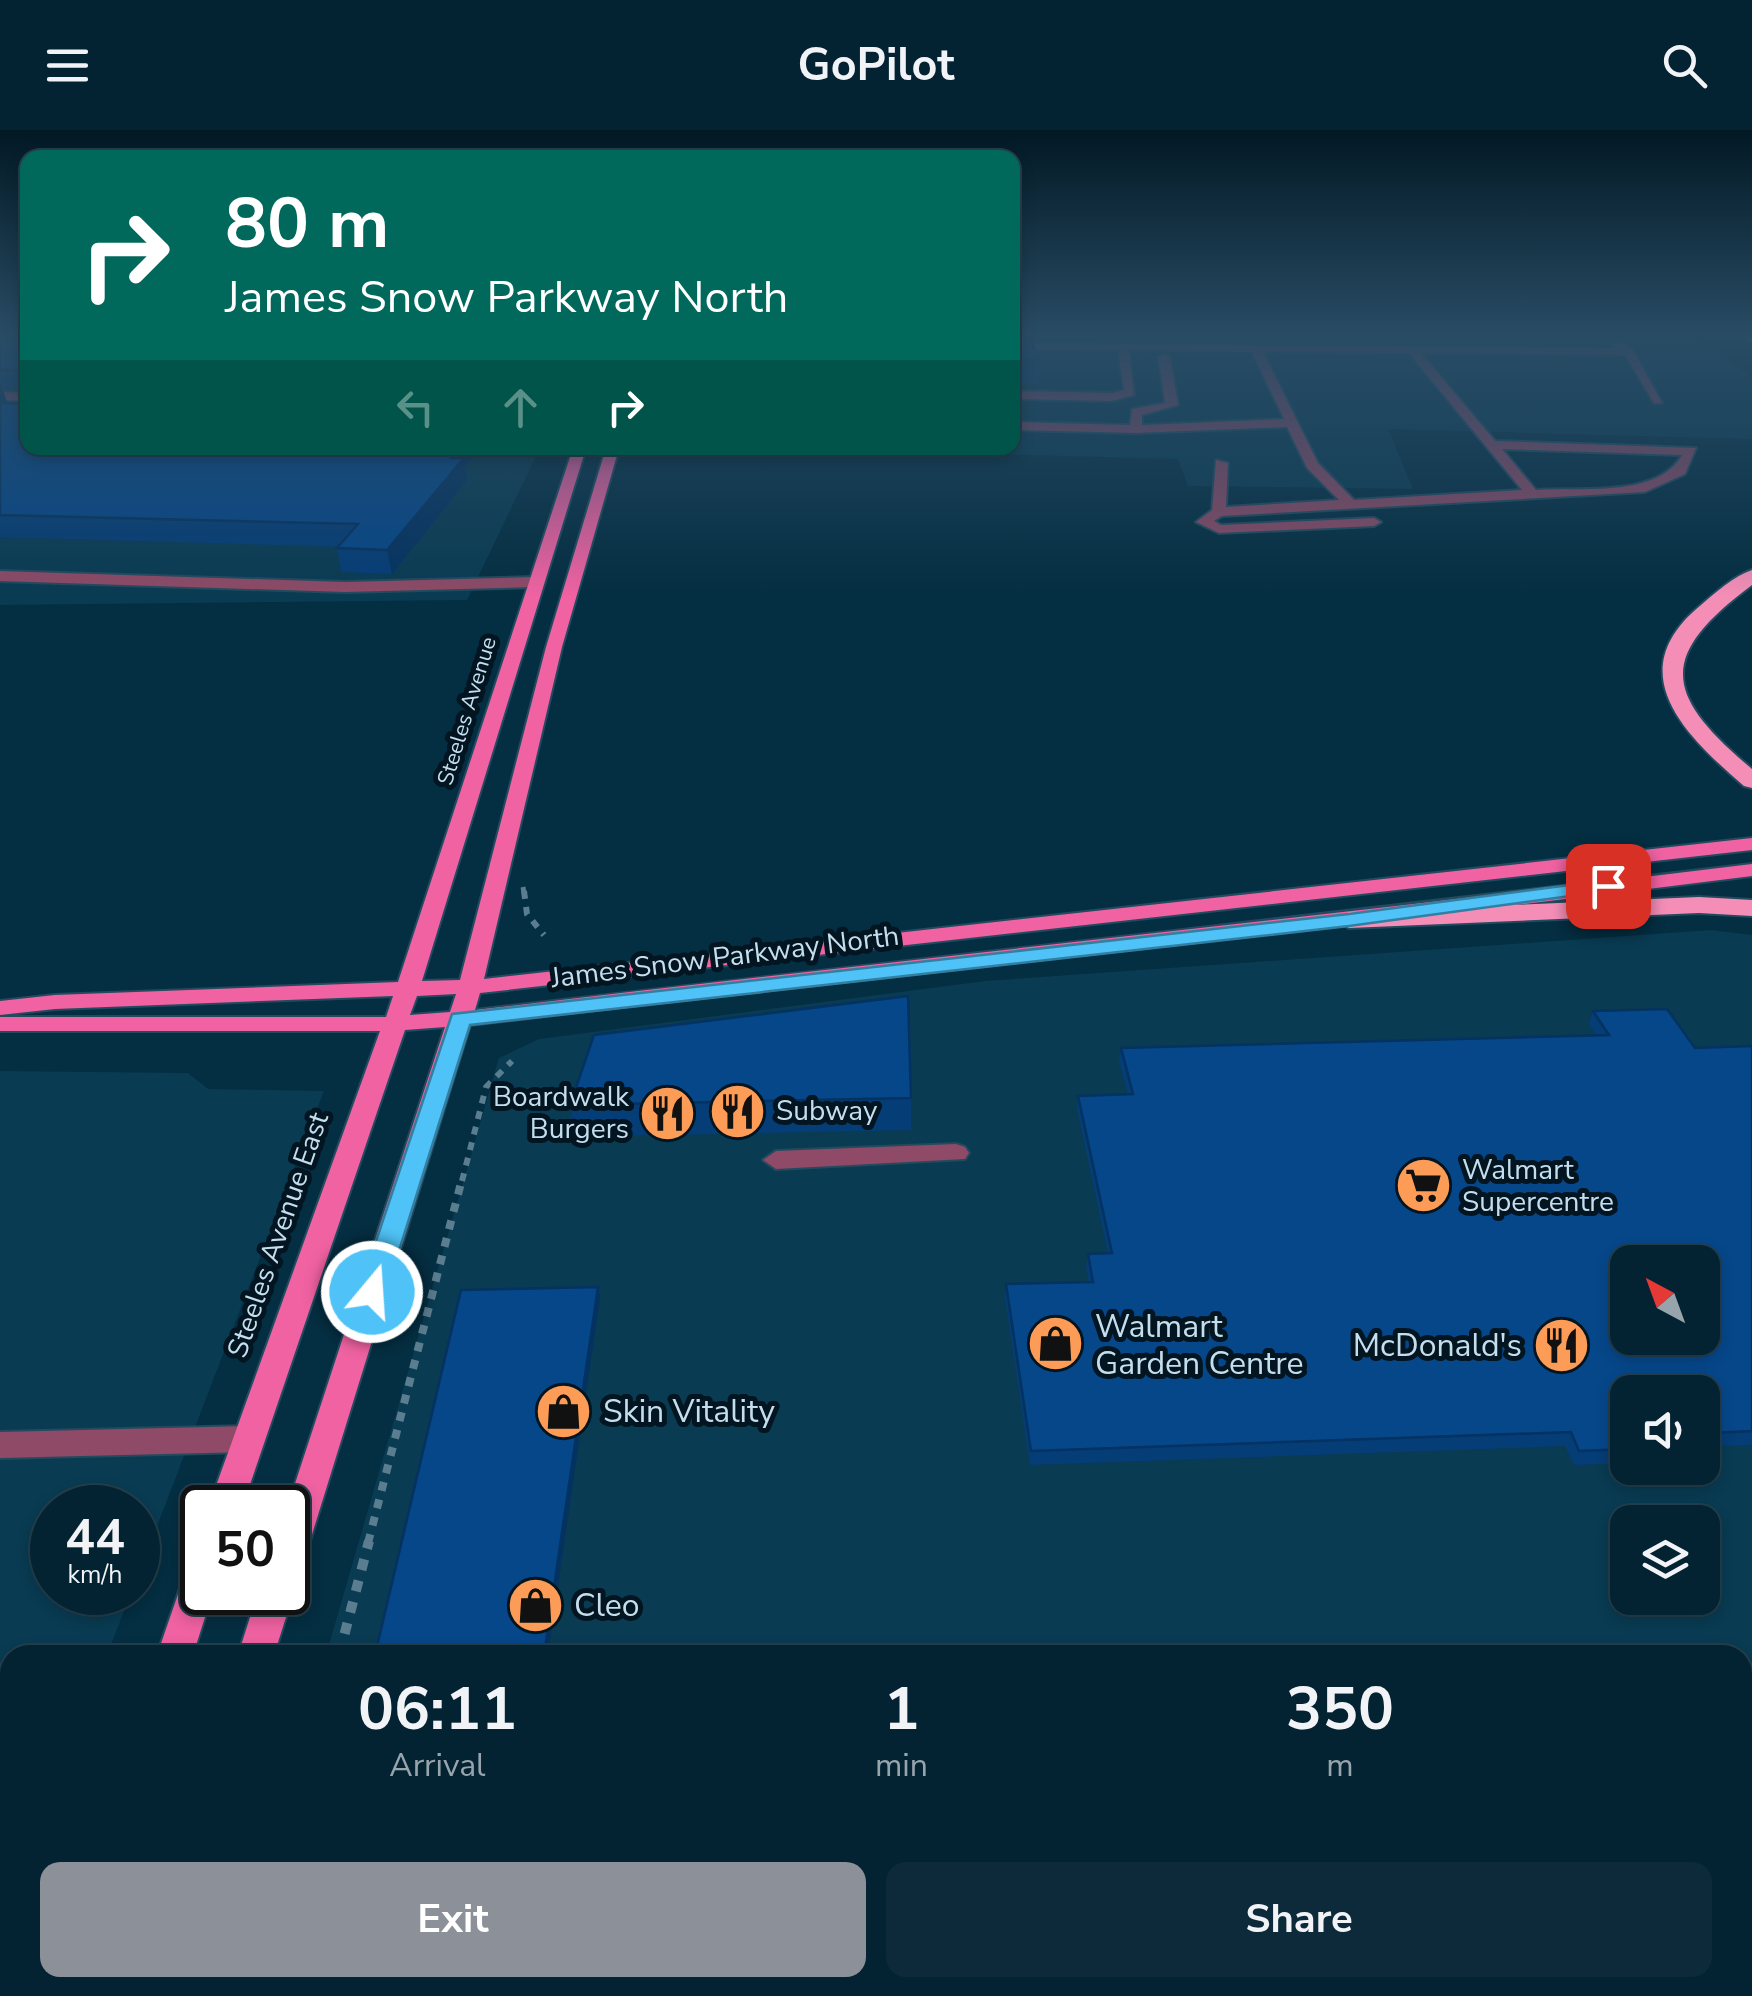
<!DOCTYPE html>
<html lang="en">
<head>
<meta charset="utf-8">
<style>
  body { margin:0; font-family:"Nunito Sans",sans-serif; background:#0d2a3a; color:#f1f3f6; height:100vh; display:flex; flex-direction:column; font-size:38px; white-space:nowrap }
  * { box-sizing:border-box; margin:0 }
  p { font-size:32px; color:#97a4ac }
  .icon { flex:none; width:55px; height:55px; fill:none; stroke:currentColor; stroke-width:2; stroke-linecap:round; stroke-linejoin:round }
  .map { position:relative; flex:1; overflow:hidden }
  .drawer { position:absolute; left:0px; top:1515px; width:1752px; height:352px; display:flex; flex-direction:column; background:#032232; border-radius:30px 30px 0 0; box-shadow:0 5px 15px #0003,0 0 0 2px #243f4d }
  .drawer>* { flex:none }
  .hud { position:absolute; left:20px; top:20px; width:1000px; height:305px; border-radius:20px; box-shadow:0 5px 15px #0003,0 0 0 2px #243f4d; background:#00695c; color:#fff; overflow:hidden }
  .needle { width:65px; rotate:319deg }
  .fabs { position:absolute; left:1610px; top:1115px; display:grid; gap:20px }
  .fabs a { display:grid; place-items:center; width:110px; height:110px; border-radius:20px; background:#032232; box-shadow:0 5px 15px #0003,0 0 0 2px #243f4d; font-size:50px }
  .speed { position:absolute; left:30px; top:1355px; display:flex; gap:20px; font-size:50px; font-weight:700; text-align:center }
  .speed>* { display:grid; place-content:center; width:130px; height:130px; border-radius:50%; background:#032232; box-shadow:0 5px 15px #0003,0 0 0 2px #243f4d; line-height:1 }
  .speed small { font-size:25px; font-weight:400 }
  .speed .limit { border:5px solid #111; border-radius:15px; background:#fff; color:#111 }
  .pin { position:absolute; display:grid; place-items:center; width:85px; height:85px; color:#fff; margin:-42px; border-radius:20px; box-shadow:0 5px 15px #0006 }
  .me { position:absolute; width:110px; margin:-55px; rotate:18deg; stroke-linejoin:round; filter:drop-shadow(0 0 8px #0008) }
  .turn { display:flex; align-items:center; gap:35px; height:210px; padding:0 40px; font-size:45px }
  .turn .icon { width:130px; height:130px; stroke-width:2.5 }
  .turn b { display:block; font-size:70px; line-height:85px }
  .lanes { display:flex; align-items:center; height:95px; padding:0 40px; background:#0003; justify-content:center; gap:50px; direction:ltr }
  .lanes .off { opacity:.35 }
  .eta { display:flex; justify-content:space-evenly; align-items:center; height:170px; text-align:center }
  .eta b { font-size:60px; font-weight:700; line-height:70px }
  .cta { display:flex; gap:20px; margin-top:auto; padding:20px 40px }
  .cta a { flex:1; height:115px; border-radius:20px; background:#8c9099; color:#fff; font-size:40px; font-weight:700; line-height:115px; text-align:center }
  .cta a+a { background:#0d2a3a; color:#f1f3f6 }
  header { display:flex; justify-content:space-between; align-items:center; height:130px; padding:0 40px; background:#032232; font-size:45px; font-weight:700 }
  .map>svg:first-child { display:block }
</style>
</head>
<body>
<header><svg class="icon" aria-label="menu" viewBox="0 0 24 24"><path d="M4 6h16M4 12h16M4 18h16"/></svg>GoPilot<svg class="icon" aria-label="search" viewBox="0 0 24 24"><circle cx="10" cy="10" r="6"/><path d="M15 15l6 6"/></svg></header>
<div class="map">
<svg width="1752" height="1866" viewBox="0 0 1752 1866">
  <rect width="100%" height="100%" fill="#042e42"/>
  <path fill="#093b52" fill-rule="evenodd" d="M0 205H27L28 318H540L467 470 0 475Z
    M1013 205H1691L1752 247V309L1388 299 1413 359 1188 356 1178 329 764 318H1012Z
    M1711 800 1752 805V1866H227L230 1858H1742V1525H326L499 928 539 909 985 851ZM1628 1132H1702V1208H1628ZM1628 1262H1702V1338H1628ZM1628 1392H1702V1468H1628Z
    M0 941 188 943 208 959 324 961 138 1446V1378H52V1462L131 1463 107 1525H10V1777L0 1803Z"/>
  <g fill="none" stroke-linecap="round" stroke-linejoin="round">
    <defs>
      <path id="minor" d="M1618 211 1633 220 1662 273H1654L1625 225 1421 223 1495 311 1696 318 1685 344 1645 362 1222 386 1214 391 1221 395 1374 388 1381 392 1374 396 1219 403 1196 392 1212 380 1216 330 1228 333 1226 377 1339 370 1307 338 1287 297 1136 303 1012 300V292L1130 295 1132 279 1165 273 1158 227 1164 224 1170 227 1178 275 1142 285V295L1284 289 1252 222 1129 220 1134 265 1112 271 1012 269V261L1112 263 1124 260 1118 220 1012 219V213L1617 218 1612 214ZM1263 222 1409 223 1522 360 1354 370 1318 333ZM1502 319 1682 325C1658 368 1580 357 1536 360Z
        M0 262 28 263V271L0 270Z
        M0 441 345 452 534 447 542 452 534 457 345 462 0 451Z
        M956 1014 965 1017 969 1023 965 1029 776 1039 763 1030 776 1021Z
        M248 1296 259 1300 264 1309 259 1318 248 1322 0 1328V1302Z
        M316 1858H358V1866H314Z"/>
      <path id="major" d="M573 318H586L422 851 460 850 546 517 606 318H619L562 517 484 849 1752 708V720L480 863 475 880C900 830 1327 786 1752 734V746C1325 800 897 844 470 895L305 1427 300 1437 288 1442 287 1378 445 897 405 900 242 1378H208L380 901H0V887H386L393 866 55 879 0 885V871L55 865 398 852ZM456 864 450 882 410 885 417 866Z
        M202 1429V1462H213L193 1525H157L185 1444 190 1433Z
        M288 1451 294 1462 274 1525H238L258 1462H288Z
        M42 1858H84L82 1866H38Z
        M129 1858H171L169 1866H125Z"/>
      <path id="highway" d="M1742 205H1752V212Z
        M1752 440V455C1657 526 1663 564 1752 639V658L1744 656C1685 605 1619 542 1701 475 1715 463 1734 446 1752 440Z
        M1699 767 1752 770V786L1699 783 1349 798 1336 790 1349 782Z"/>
    </defs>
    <use href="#minor" stroke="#234a5e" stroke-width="4"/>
    <use href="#major" stroke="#234a5e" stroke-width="4"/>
    <use href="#highway" stroke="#234a5e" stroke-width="4"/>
    <path stroke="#5a7d8f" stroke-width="5" stroke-dasharray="6 6" stroke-linecap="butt" d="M523 757 524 763"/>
    <path stroke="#5a7d8f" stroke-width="6" stroke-dasharray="8 8" stroke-linecap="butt" d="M524 761 527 784 544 805
      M462 1051 486 957 512 931"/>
    <path stroke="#5a7d8f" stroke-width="8" stroke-dasharray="9 9" stroke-linecap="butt" d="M368 1413 462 1049"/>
    <path stroke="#5a7d8f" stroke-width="10" stroke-dasharray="11 11" stroke-linecap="butt" d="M339 1525 369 1411
      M251 1866 253 1858"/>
    <use href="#minor" fill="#8e4a66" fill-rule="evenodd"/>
    <use href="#major" fill="#f062a2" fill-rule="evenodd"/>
    <use href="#highway" fill="#f48eb7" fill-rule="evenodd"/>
  </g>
  <path fill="#053d77" d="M0 205H28V260L3 259 7 273 28 318H480L465 336 467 350 392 444 341 442 337 418 338 417 0 407Z
    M1012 205 1039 230 1038 254 1012 253Z
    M1593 881 1695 918 1752 916V1315L1721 1316 1714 1330 1702 1331V1262H1628V1333L1574 1335 1565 1316 1030 1335 1005 1168 1006 1154 1089 1153 1086 1137 1088 1124 1108 1123 1077 979 1078 966 1128 965 1119 931 1121 918 1597 906 1589 894Z
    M911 968V1000L575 1007 570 975Z"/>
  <path fill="#043261" d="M1 254 7 274 0 278V255Z
    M459 318H480L465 336 467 350 392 444 387 420Z
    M598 1157 600 1168 548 1525H544Z"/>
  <path fill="#06478a" stroke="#043261" stroke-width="2.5" fill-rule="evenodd" d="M0 205H28L21 210H28V238L24 240H0Z
    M1012 205H1029L1039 230 1012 229Z
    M0 273 28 274V318H459L451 328H464L387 420 337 418 358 394 0 385Z
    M908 866 911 968 570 975 594 905Z
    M1667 879 1695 918 1752 916V1301L1713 1303 1721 1316 1702 1317V1262H1628V1319L1579 1321 1571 1302 1031 1321 1006 1154 1093 1152 1088 1124 1112 1123 1078 966 1133 964 1121 918 1609 905 1593 881ZM1628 1132H1702V1208H1628Z
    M598 1157 544 1525H375L461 1160Z"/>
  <linearGradient id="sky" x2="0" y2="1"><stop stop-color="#021924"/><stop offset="0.44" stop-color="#294c65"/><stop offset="1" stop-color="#294c65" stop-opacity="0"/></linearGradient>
  <rect width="1752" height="467" fill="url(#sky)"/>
  <path fill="#4fc3f7" stroke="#337fa1" stroke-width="2.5" d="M1608 750 1615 752V760L1349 796 470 895 386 1162 372 1172 359 1162 452 884 1349 784Z"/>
  <defs>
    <symbol id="restaurant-disc" viewBox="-11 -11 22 22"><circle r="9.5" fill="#fd9c56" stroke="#021520"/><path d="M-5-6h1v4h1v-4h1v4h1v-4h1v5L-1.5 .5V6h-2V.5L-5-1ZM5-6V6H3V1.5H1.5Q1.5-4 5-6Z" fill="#111"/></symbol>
    <symbol id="supermarket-disc" viewBox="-11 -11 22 22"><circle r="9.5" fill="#fd9c56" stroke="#021520"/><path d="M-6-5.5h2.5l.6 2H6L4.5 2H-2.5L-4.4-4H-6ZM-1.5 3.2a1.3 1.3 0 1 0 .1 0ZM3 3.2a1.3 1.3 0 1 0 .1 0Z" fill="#111"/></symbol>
    <symbol id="shop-disc" viewBox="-11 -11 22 22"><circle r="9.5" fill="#fd9c56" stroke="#021520"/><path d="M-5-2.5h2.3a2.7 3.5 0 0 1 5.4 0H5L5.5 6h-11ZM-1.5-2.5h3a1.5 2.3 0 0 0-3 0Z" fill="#111"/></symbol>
  </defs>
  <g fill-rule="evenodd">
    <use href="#restaurant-disc" x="706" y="950" width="63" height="63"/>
    <use href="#restaurant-disc" x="636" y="952" width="63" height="63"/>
    <use href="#supermarket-disc" x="1392" y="1024" width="63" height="63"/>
    <use href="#shop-disc" x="1024" y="1182" width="63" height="63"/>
    <use href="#restaurant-disc" x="1530" y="1184" width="63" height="63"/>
    <use href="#shop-disc" x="532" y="1250" width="63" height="63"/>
    <use href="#shop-disc" x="504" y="1444" width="63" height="63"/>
  </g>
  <g text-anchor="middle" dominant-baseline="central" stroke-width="10" stroke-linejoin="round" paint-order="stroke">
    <g font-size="22" fill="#c4deee" stroke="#021520">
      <text transform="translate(467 581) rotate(-73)">Steeles Avenue</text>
    </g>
    <g font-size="28" fill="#c4deee" stroke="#021520">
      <text transform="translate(725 827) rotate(-7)">James Snow Parkway North</text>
      <text transform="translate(278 1105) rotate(-71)">Steeles Avenue East</text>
    </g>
    <g font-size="28" fill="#c4deee" stroke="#021520" text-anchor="start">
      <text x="629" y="967" text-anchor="end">Boardwalk<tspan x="629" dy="32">Burgers</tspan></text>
      <text x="776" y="981">Subway</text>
      <text x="1462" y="1040">Walmart<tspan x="1462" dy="32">Supercentre</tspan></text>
    </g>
    <g font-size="32" fill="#c4deee" stroke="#021520" text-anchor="start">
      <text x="1095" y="1196">Walmart<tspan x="1095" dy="37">Garden Centre</tspan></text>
      <text x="1522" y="1215" text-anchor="end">McDonald's</text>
      <text x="603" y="1281">Skin Vitality</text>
      <text x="574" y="1475">Cleo</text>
    </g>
  </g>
</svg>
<div class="fabs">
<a><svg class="needle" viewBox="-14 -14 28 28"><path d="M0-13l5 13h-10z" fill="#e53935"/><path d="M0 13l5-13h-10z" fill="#97a4ac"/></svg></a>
<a><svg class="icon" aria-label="sound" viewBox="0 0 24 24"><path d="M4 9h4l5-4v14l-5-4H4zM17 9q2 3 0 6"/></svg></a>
<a><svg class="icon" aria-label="layers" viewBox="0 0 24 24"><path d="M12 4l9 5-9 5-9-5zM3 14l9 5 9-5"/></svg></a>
</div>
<div class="speed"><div>44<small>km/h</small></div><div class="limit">50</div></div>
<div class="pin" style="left:1608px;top:756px;background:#d93025"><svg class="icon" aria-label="arrive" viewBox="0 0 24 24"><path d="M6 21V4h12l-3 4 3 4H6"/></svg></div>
<svg class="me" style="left:372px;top:1162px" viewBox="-20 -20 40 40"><circle r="17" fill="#4fc3f7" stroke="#fff" stroke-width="3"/><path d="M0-11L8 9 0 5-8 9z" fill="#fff"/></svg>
<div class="hud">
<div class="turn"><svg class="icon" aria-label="right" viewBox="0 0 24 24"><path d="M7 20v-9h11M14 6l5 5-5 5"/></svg><div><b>80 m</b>James Snow Parkway North</div></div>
<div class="lanes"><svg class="icon off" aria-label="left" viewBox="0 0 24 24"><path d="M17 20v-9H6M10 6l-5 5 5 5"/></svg><svg class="icon off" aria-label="ahead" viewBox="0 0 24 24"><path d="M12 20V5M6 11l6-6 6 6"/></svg><svg class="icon" aria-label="right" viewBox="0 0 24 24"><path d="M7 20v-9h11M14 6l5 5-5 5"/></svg></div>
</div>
<section class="drawer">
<div class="eta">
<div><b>06:11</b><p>Arrival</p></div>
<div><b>1</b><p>min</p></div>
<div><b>350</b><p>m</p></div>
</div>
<div class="cta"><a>Exit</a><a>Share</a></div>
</section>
</div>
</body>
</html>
